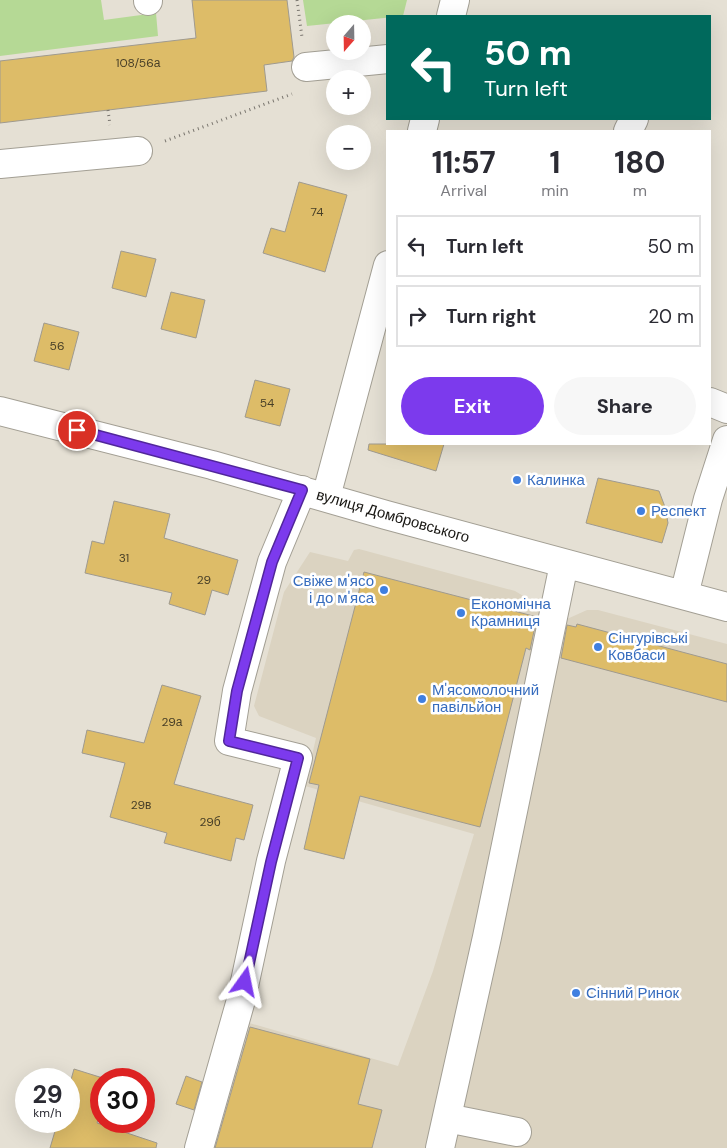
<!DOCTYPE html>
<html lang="en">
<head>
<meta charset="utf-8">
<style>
  body { margin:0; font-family:"DM Sans",sans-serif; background:#f7f7f7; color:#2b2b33; height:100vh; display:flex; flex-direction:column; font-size:19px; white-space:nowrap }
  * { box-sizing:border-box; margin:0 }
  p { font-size:16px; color:#7c7c81 }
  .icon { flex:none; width:28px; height:28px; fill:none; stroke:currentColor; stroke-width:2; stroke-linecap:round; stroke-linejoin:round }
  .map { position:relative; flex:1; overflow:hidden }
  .drawer { position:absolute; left:386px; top:130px; width:325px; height:315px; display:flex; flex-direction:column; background:#fff; border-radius:0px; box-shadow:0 5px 20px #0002 }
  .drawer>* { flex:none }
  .top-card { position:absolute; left:386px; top:15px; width:325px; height:105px; border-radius:0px; box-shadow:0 5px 20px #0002; background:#00695c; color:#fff; overflow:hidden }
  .needle { width:32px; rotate:200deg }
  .fabs { position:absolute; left:326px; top:15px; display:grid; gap:10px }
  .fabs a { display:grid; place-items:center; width:45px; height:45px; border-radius:50%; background:#fff; box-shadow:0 5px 20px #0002; font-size:25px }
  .speed { position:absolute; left:15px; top:1068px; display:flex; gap:10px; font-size:25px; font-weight:700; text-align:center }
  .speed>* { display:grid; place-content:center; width:65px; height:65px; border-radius:50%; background:#fff; box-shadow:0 5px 20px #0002; line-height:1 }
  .speed small { font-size:12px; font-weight:400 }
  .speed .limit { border:8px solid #d22; background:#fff; color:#111 }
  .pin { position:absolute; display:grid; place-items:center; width:42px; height:42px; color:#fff; margin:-21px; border:2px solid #fff; border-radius:50%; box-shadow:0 1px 5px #0007 }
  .me { position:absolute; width:55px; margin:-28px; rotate:12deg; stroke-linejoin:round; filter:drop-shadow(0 0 4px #0008) }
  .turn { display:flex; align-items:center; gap:18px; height:105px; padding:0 15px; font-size:22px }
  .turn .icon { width:65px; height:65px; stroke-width:2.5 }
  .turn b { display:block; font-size:35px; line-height:42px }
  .eta { display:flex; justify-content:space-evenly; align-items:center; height:85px; text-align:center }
  .eta b { font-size:30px; font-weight:700; line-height:35px }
  .cta { display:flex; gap:10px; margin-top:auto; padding:10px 15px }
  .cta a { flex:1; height:58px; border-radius:30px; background:#7c3aed; color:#fff; font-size:20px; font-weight:700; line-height:58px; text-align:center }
  .cta a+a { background:#f7f7f7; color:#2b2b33 }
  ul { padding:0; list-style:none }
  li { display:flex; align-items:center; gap:15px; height:62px; margin:0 10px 8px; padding:0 5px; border:2px solid #e1e1e2; border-radius:0px }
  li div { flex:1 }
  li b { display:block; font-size:19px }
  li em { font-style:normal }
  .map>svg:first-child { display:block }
</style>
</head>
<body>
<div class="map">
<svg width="727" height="1148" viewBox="0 0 727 1148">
  <rect width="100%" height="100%" fill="#e5e0d4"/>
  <path fill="#dbd3c1" d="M359 549 515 591 525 597 533 609 567 619 587 610H598L727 644V1148H204L246 1022 398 1066 433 971 474 834 305 786 316 738 259 716 254 706 284 592 310 552 348 561 354 550Z"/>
  <path fill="#b5d995" d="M0 0H101L104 20 156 13 158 36 0 56Z
    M303 0H407L403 16 307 26Z"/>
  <path fill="#ddbc68" stroke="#9f9a8f" d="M192 0H287L294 57 292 61 264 65 267 91 0 123V61L196 38Z
    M299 182 347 195 325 272 263 253 271 228 285 232Z
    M121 251 156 259 146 297 112 288Z
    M171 292 205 300 196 338 161 329Z
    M44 323 79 332 69 370 34 361Z
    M255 380 290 389 280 426 245 417Z
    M369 444H444L436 471 368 450Z
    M598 478 659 491 665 507 668 523 662 543 586 523Z
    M114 501 170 514 164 538 238 560 228 595 212 590 205 615 169 604 172 593 85 573 92 541 104 544Z
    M364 572 537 617 530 650 526 648 480 827 360 796 344 859 304 849 319 785 309 783Z
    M577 624 727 664V702L561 658 567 625 576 627Z
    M162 685 201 696 174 784 253 805 244 840 236 838 231 861 164 843 167 833 110 817 125 763 82 753 87 730 144 743Z
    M250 1027 370 1059 358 1104 382 1110 372 1148H215Z
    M74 1069 106 1079H101V1110L97 1123 157 1143 156 1148H50L58 1121H69V1087Z
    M186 1076 202 1082 194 1110 176 1104Z"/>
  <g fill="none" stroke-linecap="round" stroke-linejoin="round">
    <defs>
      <path id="minor" d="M148 0V1
        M451 16 455 0
        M306 67 388 59
        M422 131 425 119
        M628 131 634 119
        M0 164 138 151
        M710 402 727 409
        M0 411 212 465 386 515 727 607
        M326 497 388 265
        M684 595 708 499 727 440
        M447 1118 517 1132
        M199 1148 241 1000 271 861 298 758 229 741 237 691 272 562 302 490
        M440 1148 487 937 564 564"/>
    </defs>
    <use href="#minor" stroke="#a39f94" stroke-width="30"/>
    <path stroke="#7a766f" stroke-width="3" stroke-dasharray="1 4" stroke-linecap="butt" d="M297 0 302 37
      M108 110 110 125
      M165 141 292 94"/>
    <use href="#minor" stroke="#fff" stroke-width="28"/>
  </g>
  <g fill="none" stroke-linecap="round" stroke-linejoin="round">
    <defs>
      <path id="route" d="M77 430 302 490 272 562 237 691 229 741 298 758 271 862 245 982"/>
    </defs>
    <use href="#route" stroke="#51269a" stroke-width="12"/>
    <use href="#route" stroke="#7c3aed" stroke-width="9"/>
  </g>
  <g fill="#3f7fe0" stroke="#fff" stroke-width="2">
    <circle cx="517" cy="480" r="5"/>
    <circle cx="641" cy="511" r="5"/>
    <circle cx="384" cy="590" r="5"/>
    <circle cx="461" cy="613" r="5"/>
    <circle cx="598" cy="647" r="5"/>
    <circle cx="422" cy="699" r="5"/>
    <circle cx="576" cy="993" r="5"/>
  </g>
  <g text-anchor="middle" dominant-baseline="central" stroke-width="5" stroke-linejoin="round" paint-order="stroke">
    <g font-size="12" fill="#483f27">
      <text x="138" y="63">108/56а</text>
      <text x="317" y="212">74</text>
      <text x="57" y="346">56</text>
      <text x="267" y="403">54</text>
      <text x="124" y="558">31</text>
      <text x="204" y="580">29</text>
      <text x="172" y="722">29а</text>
      <text x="141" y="805">29в</text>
      <text x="210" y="822">29б</text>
    </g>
    <g font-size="15" fill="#366cbe" stroke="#fff" text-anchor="start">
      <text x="527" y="480">Калинка</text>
      <text x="651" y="511">Респект</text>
      <text x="374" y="581" text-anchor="end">Свіже м'ясо<tspan x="374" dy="17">і до м'яса</tspan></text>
      <text x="471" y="604">Економічна<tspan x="471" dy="17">Крамниця</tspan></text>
      <text x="608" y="638">Сінгурівські<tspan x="608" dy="17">Ковбаси</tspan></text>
      <text x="432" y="690">М'ясомолочний<tspan x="432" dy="17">павільйон</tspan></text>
      <text x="586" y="993">Сінний Ринок</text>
    </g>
    <g font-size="15" fill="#171511" stroke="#fff">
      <text transform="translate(393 516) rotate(16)">вулиця Домбровського</text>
    </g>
  </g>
</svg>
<div class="fabs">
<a><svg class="needle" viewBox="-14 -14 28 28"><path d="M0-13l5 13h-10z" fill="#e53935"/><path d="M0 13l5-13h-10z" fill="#7c7c81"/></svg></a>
<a>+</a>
<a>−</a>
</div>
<div class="speed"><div>29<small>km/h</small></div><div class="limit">30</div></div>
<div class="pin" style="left:77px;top:430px;background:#d93025"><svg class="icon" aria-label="arrive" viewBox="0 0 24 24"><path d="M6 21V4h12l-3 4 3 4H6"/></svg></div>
<svg class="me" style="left:245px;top:982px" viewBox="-20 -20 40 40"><path d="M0-17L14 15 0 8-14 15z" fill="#7c3aed" stroke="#fff" stroke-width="4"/></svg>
<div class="top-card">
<div class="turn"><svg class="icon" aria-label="left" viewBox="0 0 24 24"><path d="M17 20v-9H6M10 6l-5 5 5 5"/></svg><div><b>50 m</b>Turn left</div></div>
</div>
<section class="drawer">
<div class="eta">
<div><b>11:57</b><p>Arrival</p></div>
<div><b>1</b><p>min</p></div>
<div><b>180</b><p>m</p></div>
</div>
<ul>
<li><svg class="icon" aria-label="left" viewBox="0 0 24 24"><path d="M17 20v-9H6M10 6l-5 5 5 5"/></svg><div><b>Turn left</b></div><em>50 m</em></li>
<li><svg class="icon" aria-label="right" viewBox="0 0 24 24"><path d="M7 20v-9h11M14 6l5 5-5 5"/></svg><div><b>Turn right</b></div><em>20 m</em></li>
</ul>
<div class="cta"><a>Exit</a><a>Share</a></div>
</section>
</div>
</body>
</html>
